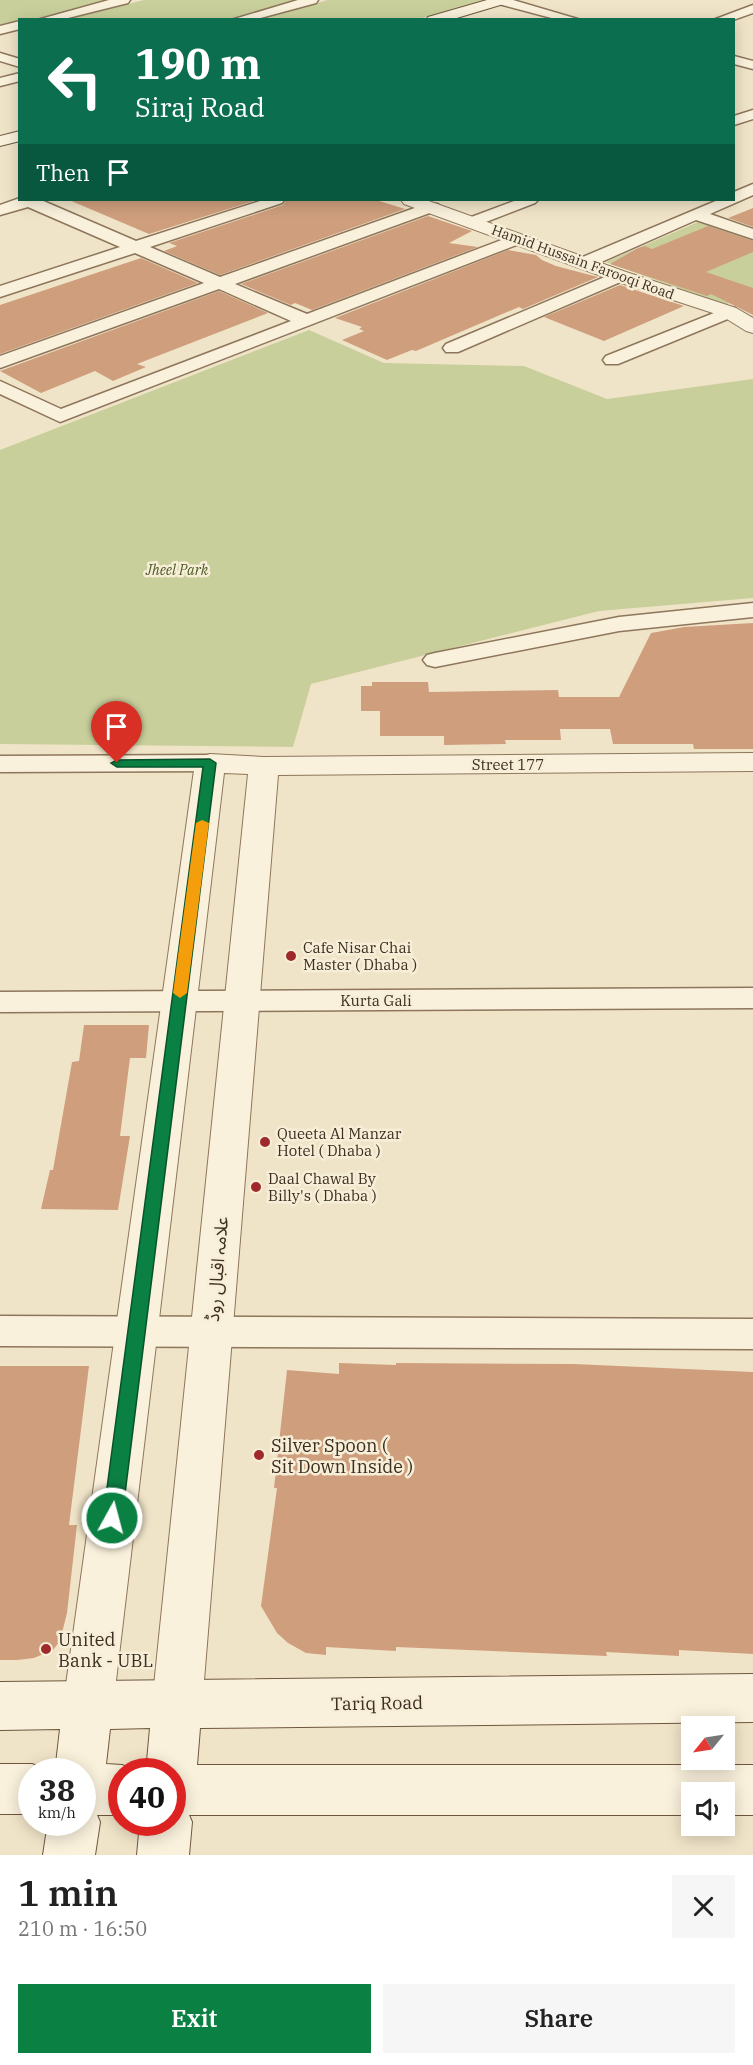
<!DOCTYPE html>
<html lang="en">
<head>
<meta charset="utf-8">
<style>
  body { margin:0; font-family:"IBM Plex Serif","Noto Sans Arabic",serif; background:#f6f6f6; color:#222; height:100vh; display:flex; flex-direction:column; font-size:22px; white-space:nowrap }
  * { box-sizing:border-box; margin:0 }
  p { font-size:20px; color:#767676 }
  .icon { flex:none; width:33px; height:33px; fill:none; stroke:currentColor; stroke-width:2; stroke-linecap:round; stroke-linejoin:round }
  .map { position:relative; height:1855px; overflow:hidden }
  .side { display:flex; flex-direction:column; background:#fff; flex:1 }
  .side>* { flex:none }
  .banner { position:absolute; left:18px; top:18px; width:717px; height:183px; border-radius:0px; box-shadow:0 3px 15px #0003; background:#0b6e4f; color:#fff; overflow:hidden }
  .needle { width:39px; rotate:240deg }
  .fabs { position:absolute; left:681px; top:1716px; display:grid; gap:12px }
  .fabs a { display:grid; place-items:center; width:54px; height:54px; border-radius:0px; background:#fff; box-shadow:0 3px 15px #0003; font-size:30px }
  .speed { position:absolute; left:18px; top:1758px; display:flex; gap:12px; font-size:30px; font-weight:700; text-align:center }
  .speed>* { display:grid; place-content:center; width:78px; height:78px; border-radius:50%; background:#fff; box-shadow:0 3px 15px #0003; line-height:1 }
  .speed small { font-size:15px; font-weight:400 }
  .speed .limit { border:9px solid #d22; background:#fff; color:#111 }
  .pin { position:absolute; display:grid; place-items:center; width:51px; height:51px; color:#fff; margin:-62px -26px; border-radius:50% 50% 50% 0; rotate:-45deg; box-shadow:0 0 6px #0007 }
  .pin .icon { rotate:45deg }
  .me { position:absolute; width:66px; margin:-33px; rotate:7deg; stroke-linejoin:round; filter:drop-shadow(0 0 4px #0008) }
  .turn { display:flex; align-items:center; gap:21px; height:126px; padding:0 18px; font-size:27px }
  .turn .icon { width:78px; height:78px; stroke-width:2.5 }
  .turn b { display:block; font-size:42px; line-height:51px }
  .then { display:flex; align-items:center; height:57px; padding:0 18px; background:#0003; gap:12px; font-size:22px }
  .round { display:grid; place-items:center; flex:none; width:63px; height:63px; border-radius:0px; background:#f6f6f6 }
  .head { display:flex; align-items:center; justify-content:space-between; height:102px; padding:0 18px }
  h1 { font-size:36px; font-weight:600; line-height:45px }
  .cta { display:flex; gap:12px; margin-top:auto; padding:12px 18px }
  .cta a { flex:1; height:69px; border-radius:0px; background:#0b8043; color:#fff; font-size:24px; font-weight:600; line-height:69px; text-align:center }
  .cta a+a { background:#f6f6f6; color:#222 }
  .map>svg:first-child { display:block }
</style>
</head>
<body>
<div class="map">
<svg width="753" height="1855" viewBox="0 0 753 1855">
  <rect width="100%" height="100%" fill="#f0e4c8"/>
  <path fill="#c9cf9b" d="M0 0H113L34 19 20 20 19 23 0 28Z
    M144 0H307L232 19 66 20Z
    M328 0H487L419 19 254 20Z
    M698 222 753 240V292L725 305 606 262Z
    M309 330 384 363 524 366 607 399 753 379V598L599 611 311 684 293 747 0 744V450Z"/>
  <path fill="#cf9f7d" d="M69 200H257L149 234Z
    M286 200H376L405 209 220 275 164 251 177 246 169 243 283 205Z
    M753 208V227L728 218Z
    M428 216 472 231 449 243 478 247 312 310 295 303 291 305 241 284Z
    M708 226 753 241V252L706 272 753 288V315L711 294 707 296 610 264 638 248 645 246 652 249Z
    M508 250 536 255 542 260 556 266 598 277 523 309 519 307 416 351 412 350 387 360 342 340 364 331 359 329 362 327 335 318Z
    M141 258 198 283 0 354V305Z
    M620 285 684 306 604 341 544 317Z
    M219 291 268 313 137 364 146 367 113 381 95 371 41 393 0 371Z
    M753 623V749H694L693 744H613L610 729H560L561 740H505L506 744 444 745V736H380V711H361V686H372V682H428L429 692 558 690 559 697H619L651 633 684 627Z
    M84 1025H149L146 1058H130L120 1136H130L118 1210 41 1209 50 1170H53L72 1062 79 1061Z
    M339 1363 396 1365V1363L574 1364 753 1372V1654L679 1650V1656L606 1652 607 1656 396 1647V1651L326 1647V1655L306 1653 288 1643 277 1633 261 1606 277 1488H274L287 1370 339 1374Z
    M0 1366H89L69 1525H77L67 1613 60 1641 53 1650 34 1658 17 1660H0Z"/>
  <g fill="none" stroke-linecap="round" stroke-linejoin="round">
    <defs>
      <path id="minor" d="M109 0H130L128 3 60 20H37Z
        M298 0H318L316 3 253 20H231Z
        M493 0H513L581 20H559L495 3Z
        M753 5V13L733 20H713Z
        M20 21V29L0 34V26Z
        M0 53 20 59V67L0 61Z
        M734 56 753 61V69L734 64Z
        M20 73V81L0 86V78Z
        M753 110V119L734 125V116Z
        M753 184V195L710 214 753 229V239L696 220 590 267 584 268 576 263 578 259 718 200H734V192Z
        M20 198 41 200 136 241 263 200H284L282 203 150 247 220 277 426 204H438L440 207 438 210 235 284 307 314 512 236 518 234 526 239 524 242 60 422 0 394V381L61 409 291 321 219 289 0 368V356L204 283 135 253 0 297V286L120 247 28 207 0 215V205Z
        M517 200H538L535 203 478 225 472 227 464 222 466 219Z
        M619 271 627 276 625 280 458 352H446L443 348 446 344Z
        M729 307 735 308 738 312 735 316 618 364H606L603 360 606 356Z
        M753 603V617L619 631 435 667 427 665 423 660 427 655 435 653 619 617Z
        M210 755 219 758 223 763 219 768 210 771 0 772V756Z
        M753 988V1008L0 1012V992Z
        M0 1316 753 1319V1349L0 1346Z"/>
      <path id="tertiary" d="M401 200H426L626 272 736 308 753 318V333L746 331 722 316 612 280 404 204Z
        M753 753V771L278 775 202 1705 194 1722 177 1729 160 1722 152 1705 248 774 224 773 113 1706 105 1723 88 1730 71 1723 63 1706 195 763 200 757 210 754 264 757Z"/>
      <path id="secondary" d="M487 0H509L507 3 450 20H426L428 17Z
        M20 131V141L0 146V136Z
        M753 1674V1722L200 1728 197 1765H753V1815H724V1792H692V1815H189L192 1822 189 1855H137L140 1822H172V1772H146L150 1728 110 1729 106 1764 122 1765 139 1772H122V1815H97L100 1822 95 1855H43L48 1822H82V1772H55L60 1729 0 1730V1682Z
        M0 1764H32L50 1771 32 1772V1814H0Z"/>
    </defs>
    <use href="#minor" stroke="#8d765c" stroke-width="3"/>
    <use href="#tertiary" stroke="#8d765c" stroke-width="2"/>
    <use href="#secondary" stroke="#6f573f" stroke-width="2"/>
    <use href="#minor" fill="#faf1dc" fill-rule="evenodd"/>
    <use href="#tertiary" fill="#faf1dc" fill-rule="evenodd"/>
    <use href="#secondary" fill="#faf1dc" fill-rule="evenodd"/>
  </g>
  <path fill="#0b8043" stroke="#07532c" stroke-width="1.5" d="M210 759 216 763 122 1518 119 1524 112 1527 106 1524 103 1518 203 767H117L111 763 117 760Z"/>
  <path fill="#f59e0b" d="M202 820 209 823 187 993 180 998 173 993 196 823Z"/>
  <g fill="#9e2a2b" stroke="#f7eed8" stroke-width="2">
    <circle cx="291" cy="956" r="6"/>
    <circle cx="265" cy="1142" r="6"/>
    <circle cx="256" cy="1187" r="6"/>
    <circle cx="259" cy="1455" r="6"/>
    <circle cx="46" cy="1649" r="6"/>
  </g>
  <g text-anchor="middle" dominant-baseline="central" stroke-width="5" stroke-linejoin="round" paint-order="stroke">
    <g font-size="14" fill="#3d2e20" stroke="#f7eed8">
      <text transform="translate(583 262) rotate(20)">Hamid Hussain Farooqi Road</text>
    </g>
    <g font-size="14" font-style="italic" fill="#4d5a26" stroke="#f7eed8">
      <text x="177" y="570">Jheel Park</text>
    </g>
    <g font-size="15" fill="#3d2e20" stroke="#f7eed8">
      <text x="508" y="764">Street 177</text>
      <text x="376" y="1000">Kurta Gali</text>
    </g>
    <g font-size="15" fill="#3d2e20" stroke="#f7eed8" text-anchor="start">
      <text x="303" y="947">Cafe Nisar Chai<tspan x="303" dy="17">Master ( Dhaba )</tspan></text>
      <text x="277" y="1133">Queeta Al Manzar<tspan x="277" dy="17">Hotel ( Dhaba )</tspan></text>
      <text x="268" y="1178">Daal Chawal By<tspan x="268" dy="17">Billy's ( Dhaba )</tspan></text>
    </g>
    <g font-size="18" fill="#3d2e20" stroke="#f7eed8">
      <text transform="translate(217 1269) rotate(-85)">علامہ اقبال روڈ</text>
      <text transform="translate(377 1703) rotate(-1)">Tariq Road</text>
    </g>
    <g font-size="18" fill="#3d2e20" stroke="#f7eed8" text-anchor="start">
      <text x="271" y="1445">Silver Spoon (<tspan x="271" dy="21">Sit Down Inside )</tspan></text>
      <text x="58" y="1639">United<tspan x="58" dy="21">Bank - UBL</tspan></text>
    </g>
  </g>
</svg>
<div class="fabs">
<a><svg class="needle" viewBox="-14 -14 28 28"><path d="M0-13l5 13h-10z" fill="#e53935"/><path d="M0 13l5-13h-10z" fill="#767676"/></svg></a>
<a><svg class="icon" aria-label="sound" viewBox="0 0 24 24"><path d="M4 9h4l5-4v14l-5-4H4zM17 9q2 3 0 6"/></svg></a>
</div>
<div class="speed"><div>38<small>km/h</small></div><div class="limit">40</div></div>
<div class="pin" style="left:117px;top:763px;background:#d93025"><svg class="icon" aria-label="arrive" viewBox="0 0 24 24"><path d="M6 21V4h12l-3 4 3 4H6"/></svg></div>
<svg class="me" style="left:112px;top:1518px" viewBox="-20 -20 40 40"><circle r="17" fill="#0b8043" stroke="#fff" stroke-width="3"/><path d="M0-11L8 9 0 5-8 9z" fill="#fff"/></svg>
<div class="banner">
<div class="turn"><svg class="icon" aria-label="left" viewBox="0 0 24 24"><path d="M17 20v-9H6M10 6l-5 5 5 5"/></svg><div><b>190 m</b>Siraj Road</div></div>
<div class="then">Then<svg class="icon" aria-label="arrive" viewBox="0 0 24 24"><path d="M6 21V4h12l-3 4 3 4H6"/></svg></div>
</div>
</div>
<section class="side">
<div class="head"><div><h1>1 min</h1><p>210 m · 16:50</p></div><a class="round"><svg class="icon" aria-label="close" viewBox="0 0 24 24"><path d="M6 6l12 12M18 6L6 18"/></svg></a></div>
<div class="cta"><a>Exit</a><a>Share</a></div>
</section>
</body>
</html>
